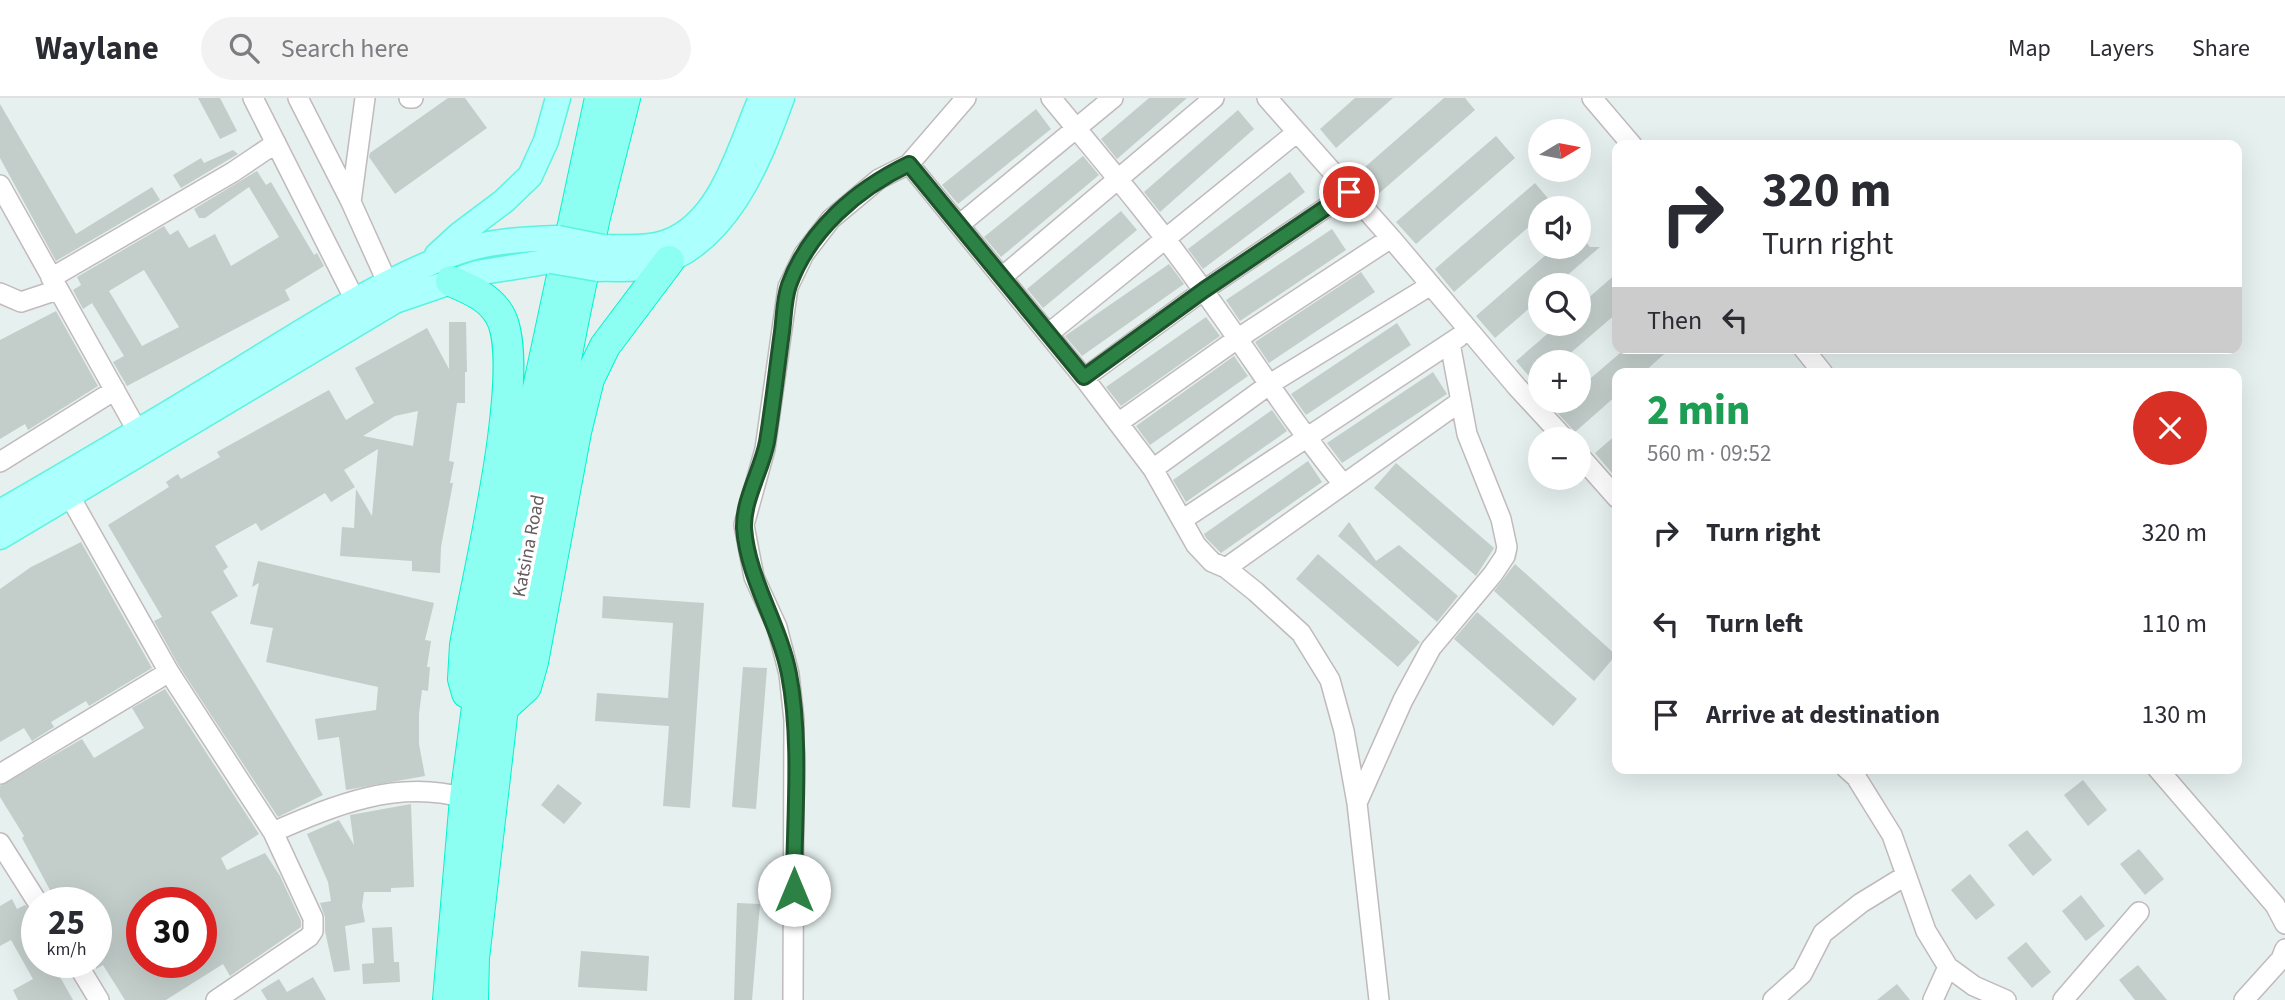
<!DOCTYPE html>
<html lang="en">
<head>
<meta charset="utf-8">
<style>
  body { margin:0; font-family:"Source Sans 3",sans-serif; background:#f2f2f3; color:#2b2b33; height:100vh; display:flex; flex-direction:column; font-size:26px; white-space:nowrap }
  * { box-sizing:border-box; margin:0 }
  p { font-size:23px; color:#7c7c81 }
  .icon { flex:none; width:38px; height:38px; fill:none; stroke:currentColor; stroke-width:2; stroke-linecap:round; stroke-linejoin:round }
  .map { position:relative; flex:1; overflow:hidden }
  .sheet { position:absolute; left:1612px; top:270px; width:630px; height:406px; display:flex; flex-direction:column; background:#fff; border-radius:14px; box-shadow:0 7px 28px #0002 }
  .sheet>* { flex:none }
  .banner { position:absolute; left:1612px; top:42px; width:630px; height:214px; border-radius:14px; box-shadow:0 7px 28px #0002; background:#fff; color:#2b2b33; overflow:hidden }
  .needle { width:46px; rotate:80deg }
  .buttons { position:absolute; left:1528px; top:21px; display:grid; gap:14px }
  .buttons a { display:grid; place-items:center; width:63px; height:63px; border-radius:50%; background:#fff; box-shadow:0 7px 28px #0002; font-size:35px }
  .speed { position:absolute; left:21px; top:789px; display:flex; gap:14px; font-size:35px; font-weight:700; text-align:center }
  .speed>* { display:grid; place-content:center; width:91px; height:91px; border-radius:50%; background:#fff; box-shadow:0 7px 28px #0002; line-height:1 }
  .speed small { font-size:18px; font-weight:400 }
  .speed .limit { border:10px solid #d22; background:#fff; color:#111 }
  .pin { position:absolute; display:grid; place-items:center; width:60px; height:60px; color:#fff; margin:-30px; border:4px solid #fff; border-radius:50%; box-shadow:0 2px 7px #0007 }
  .me { position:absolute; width:77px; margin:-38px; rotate:0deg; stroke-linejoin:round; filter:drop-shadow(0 0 5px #0008) }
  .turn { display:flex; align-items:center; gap:24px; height:147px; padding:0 35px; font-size:32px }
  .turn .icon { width:91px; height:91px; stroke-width:2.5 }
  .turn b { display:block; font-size:49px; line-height:60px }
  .then { display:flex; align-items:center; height:66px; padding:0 35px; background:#0003; gap:14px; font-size:26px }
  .round { display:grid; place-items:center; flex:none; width:74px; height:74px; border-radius:37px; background:#f2f2f3 }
  .summary { display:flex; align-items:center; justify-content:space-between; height:119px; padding:0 35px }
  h1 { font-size:42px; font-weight:800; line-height:52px; color:#1e9e55 }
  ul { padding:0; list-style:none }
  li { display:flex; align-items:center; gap:21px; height:91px; padding:0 35px }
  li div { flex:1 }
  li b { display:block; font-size:26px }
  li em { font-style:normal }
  header { display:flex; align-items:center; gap:42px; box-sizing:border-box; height:98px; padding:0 35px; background:#fff; border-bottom:2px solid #e1e1e2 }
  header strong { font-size:33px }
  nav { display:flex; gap:38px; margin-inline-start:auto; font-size:24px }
  .search { width:490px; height:63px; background:#f2f2f3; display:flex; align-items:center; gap:18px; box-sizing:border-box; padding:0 24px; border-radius:38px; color:#7c7c81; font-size:26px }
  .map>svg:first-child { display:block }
</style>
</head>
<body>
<header>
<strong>Waylane</strong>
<div class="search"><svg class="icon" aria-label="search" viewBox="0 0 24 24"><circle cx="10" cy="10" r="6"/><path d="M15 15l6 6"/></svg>Search here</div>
<nav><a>Map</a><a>Layers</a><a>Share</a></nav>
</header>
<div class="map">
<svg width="2285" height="902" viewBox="0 0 2285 902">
  <rect width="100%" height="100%" fill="#e5f0ef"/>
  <path fill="#c3cecb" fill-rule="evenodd" d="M198 0H220L237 33 220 41Z
    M448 0H465L487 30 395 96 369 59 370 55Z
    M1149 0H1187L1117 61 1101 41Z
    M1355 0H1393L1336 50 1320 31Z
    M1444 0H1465L1475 12 1376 98 1357 76Z
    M0 6 76 136 152 89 160 102 56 163 0 60Z
    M1036 11 1051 31 958 106 942 87Z
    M1238 12 1254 31 1160 114 1144 94Z
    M1496 38 1515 60 1416 146 1396 124Z
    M233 52 238 56 181 90 173 77 201 60 204 65Z
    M1083 58 1099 77 1001 159 984 139Z
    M257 73 266 87 271 84 314 157 317 155 324 168 285 192 290 202 127 288 113 264 124 258 92 205 83 211 73 192 81 187 77 179 164 128 170 137 178 132 189 150 215 136 231 168 279 139 249 89 205 120H199L194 111ZM144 172 179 229 142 248 109 193Z
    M1290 74 1305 94 1203 171 1188 151Z
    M1535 85 1556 110H1540V119L1454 194 1435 171Z
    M1121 113 1137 132 1043 210 1027 191Z
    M1332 131 1346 152 1240 223 1226 202Z
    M1578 135 1590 149H1600L1556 187H1540V201L1495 240 1476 218 1555 149H1578Z
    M1169 166 1184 186 1082 258 1065 238Z
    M1361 174 1375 194 1269 265 1255 244Z
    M1617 175V215L1560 264H1540V291L1516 263 1559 226H1578V209Z
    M56 213 98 288 28 332 25 326 0 341V242Z
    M1206 219 1220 238 1121 308 1106 289Z
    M449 224H466L467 274H465V305H457L449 363 454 364 450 385H453L441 449 440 475 412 473V463L340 458 342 429 354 430 356 391 372 418 378 351 344 372 355 389 331 404 325 395 261 433 256 425 215 448 228 469 223 473 238 498 211 514 323 697 278 719 179 568 154 523 162 519 108 427 169 389 166 384 178 376 181 381 220 359 217 354 329 292 346 322 374 305 355 270 427 230 449 271ZM418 313 413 348 363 338 395 318Z
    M1397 225 1411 247 1306 317 1291 296Z
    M1626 250H1671L1643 275H1617V297L1575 334 1555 312 1565 303H1578V291Z
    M1234 258 1248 278 1150 347 1136 328Z
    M1433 274 1447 296 1342 365 1327 345Z
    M1272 312 1287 333 1186 404 1173 382Z
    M1617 336V381L1595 355Z
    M1308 363 1322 384 1221 455 1206 440 1204 436Z
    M1396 365 1494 450 1476 478 1374 390Z
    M1349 424 1376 463 1399 447 1458 498 1437 524 1338 438Z
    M81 444 152 570 89 608 86 603 51 624 54 629 32 643 24 630 0 644V491L31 469Z
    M1318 456 1420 544 1398 569 1296 481Z
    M258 463 434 505 425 542 431 543 427 569H430L428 593 422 592 419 616V646L425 678 346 692 339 639 318 642 315 621 376 612 378 589 266 564 273 530 250 526 259 485 252 489Z
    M1515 466 1616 557 1594 583 1494 493Z
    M603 498 704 505 690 710 663 708 669 628 595 623 597 595 668 600 673 525 602 520Z
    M1477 514 1577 601 1553 628 1454 541Z
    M743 569 767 570 756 711 732 709Z
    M165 591 259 736 221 760 227 772 265 755 280 778 301 823V829L230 878 223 866 166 902H125L103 867 96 871V805H57L22 740 24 738 0 699V688L82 641 94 660 144 630 132 610ZM142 805H201V834L208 845 201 849V864H142Z
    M2083 682 2107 712 2088 728 2064 697Z
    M558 686 582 705 564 726 541 707Z
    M411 706 414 789 391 790V794H364L362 808 365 824 345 828 350 872 334 874 325 833V819L320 805 331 803 328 784 307 736 339 722 354 747 350 717Z
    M2027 732 2052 762 2033 778 2008 747Z
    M2139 751 2164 781 2145 797 2120 766Z
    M1970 776 1995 807 1976 822 1951 792Z
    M2081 797 2105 828 2086 843 2062 813Z
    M12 801 17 811 25 807 37 817V826L29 831 37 844V864H48L53 873 56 872 73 902H18L13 892 33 881 11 842 0 848V808Z
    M737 805 760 806 752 902H734Z
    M392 829 394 864H399L400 884 363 886 362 866 374 865 372 830Z
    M2026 844 2051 874 2032 890 2007 860Z
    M581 853 649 858 647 893 578 889Z
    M2138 867 2167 902H2135L2119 882Z
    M313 879 326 902H267L261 892 279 881 287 894Z
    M1897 886 1910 902H1877Z"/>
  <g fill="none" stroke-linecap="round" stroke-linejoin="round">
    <defs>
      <path id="minor" d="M253 0 356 204
        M298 0 351 104 388 186
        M409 0H413
        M1051 0C1103 63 1156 125 1203 192 1250 256 1292 324 1343 386
        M1267 0 1391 140 1517 289 1565 341
        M1592 0 1632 47
        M909 66 1084 280 1153 371 1196 447 1212 464 1226 470 1256 494 1301 535 1330 582 1344 633 1357 705 1379 902
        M0 87 138 334
        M351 104 365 0
        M959 127 1113 0
        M1002 179 1214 0
        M51 180 233 74 276 45
        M0 195 21 204 57 192
        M1048 236 1296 35
        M1803 250 1823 275
        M1084 280 1204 192 1349 94
        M1118 325 1237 241 1391 140
        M1578 356 1617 400
        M0 364 115 292
        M1153 371 1270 286 1431 187
        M69 397 169 574 273 734 313 820V833L309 839 216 902
        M1182 422 1459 239
        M1226 470 1461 303
        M1846 670 1856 679 1892 737 1926 833 1948 869 1974 888 2006 902
        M2157 670 2275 807 2285 826
        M0 676 169 574
        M1357 705 1403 602 1431 550 1493 476 1505 458 1507 449 1501 421 1467 336 1450 245
        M273 734C335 707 397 681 465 700
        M0 745 38 805
        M76 864 99 902
        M793 902 794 622 789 576 777 529 754 479 744 427 765 351 788 189 804 156 831 121 879 81 909 66 966 0
        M1773 902 1802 876 1823 835 1861 805 1905 778
        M1933 902 1948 869
        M2063 902 2139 814
        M2244 902 2281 861 2285 851"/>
      <path id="major" d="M603 149C624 149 647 151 667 144 722 124 740 48 761 0
        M437 157 460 136 504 103 530 78 546 43 558 0
        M598 171C615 170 635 173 652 168 726 148 758 66 782 0
        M0 414C80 368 159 321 238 273 308 230 381 182 458 154 489 143 525 141 558 140
        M0 439 395 203 477 175 551 163"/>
      <path id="highway" d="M451 183C469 191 488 198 499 216 530 264 476 484 465 547L463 581 467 595
        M502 611 526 589 533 564 576 334 589 281 605 248 669 163
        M448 902 465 700 481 579 531 323 600 0
        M473 902 474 860 509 558 573 225 595 119 625 0"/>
    </defs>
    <use href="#minor" stroke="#c1babc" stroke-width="22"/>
    <use href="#major" stroke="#59f4df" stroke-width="27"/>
    <use href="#highway" stroke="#00f5cb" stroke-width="32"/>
    <use href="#minor" stroke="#fff" stroke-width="19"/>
    <use href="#major" stroke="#abfffd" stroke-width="24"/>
    <use href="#highway" stroke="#8dfff2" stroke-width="30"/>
    <defs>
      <path id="major-bridge" d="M558 140 603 149
        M551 163 598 171"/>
    </defs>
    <use href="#major-bridge" stroke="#59f4df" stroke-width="27" stroke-linecap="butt"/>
    <use href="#major-bridge" stroke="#abfffd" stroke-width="24"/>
  </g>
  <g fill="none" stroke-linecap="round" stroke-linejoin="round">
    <defs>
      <path id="route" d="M794 792C794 723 802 644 789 576 779 525 748 482 744 430 743 402 762 371 767 344 773 307 777 270 782 234 784 219 784 201 789 187 809 132 857 91 909 66L1084 279 1204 192 1349 94"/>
    </defs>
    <use href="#route" stroke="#1d542c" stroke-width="18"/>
    <use href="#route" stroke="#2c8244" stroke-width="12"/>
  </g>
  <g text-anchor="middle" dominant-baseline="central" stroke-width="7" stroke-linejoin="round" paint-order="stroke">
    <g font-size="19" fill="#665d60" stroke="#fff">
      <text transform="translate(529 448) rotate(-79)">Katsina Road</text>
    </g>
  </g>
</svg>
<div class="buttons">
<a><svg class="needle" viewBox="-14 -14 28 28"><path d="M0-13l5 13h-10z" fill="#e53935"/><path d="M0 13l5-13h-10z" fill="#7c7c81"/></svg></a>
<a><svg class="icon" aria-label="sound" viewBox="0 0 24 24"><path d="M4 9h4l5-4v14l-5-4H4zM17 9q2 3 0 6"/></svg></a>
<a><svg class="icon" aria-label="search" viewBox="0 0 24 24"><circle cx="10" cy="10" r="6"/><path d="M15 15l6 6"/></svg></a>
<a>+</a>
<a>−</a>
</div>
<div class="speed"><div>25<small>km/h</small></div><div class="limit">30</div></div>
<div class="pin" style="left:1349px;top:94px;background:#d93025"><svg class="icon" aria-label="arrive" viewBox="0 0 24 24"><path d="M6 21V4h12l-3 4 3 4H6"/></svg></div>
<svg class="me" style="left:794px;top:792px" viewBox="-20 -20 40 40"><circle r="19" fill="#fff"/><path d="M0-13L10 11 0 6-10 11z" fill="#2c8244"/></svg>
<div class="banner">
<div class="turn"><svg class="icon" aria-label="right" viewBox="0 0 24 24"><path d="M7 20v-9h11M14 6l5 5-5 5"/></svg><div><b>320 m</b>Turn right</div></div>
<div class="then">Then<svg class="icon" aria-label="left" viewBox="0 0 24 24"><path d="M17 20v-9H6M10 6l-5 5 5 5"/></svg></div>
</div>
<section class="sheet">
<div class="summary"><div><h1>2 min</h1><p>560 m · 09:52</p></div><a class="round" style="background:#d93025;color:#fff"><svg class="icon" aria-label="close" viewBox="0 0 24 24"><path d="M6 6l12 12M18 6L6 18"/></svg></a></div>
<ul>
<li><svg class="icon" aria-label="right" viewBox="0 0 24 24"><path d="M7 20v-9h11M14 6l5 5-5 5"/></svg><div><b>Turn right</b></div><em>320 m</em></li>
<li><svg class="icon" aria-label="left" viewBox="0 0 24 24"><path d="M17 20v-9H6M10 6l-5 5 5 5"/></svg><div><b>Turn left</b></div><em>110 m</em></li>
<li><svg class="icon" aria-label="arrive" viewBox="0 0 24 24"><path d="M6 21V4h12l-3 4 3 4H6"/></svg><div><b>Arrive at destination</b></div><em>130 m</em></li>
</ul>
</section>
</div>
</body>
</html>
